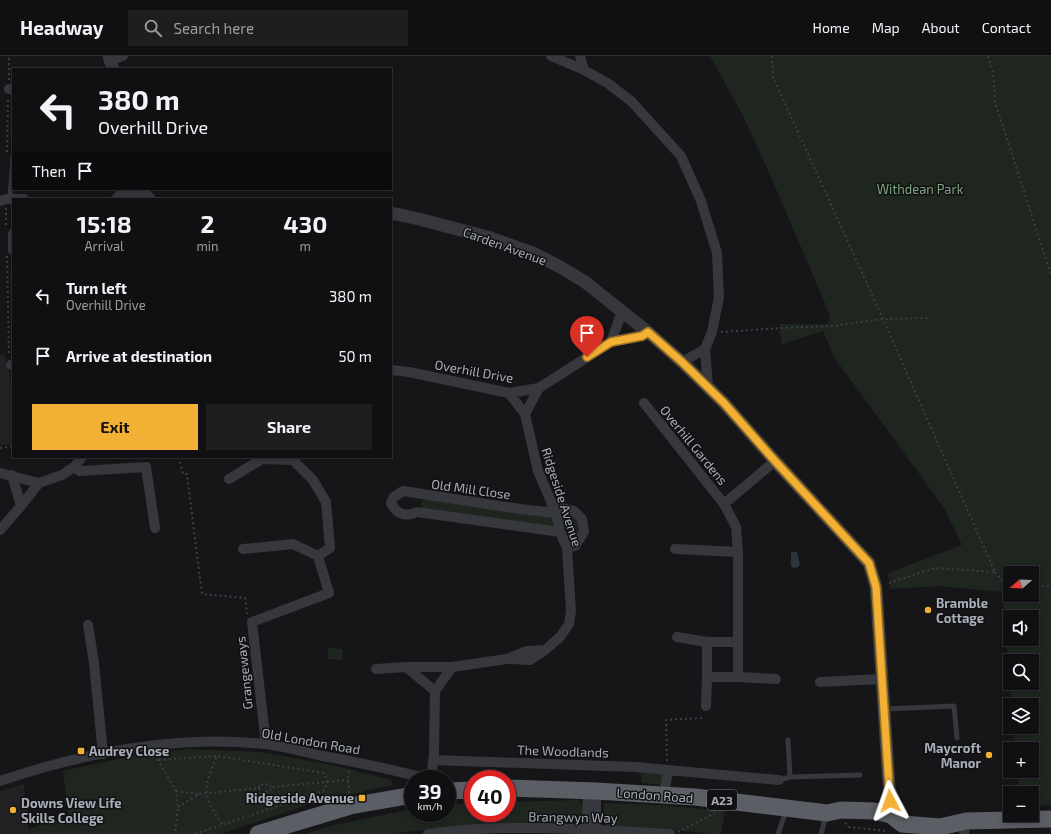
<!DOCTYPE html>
<html lang="en">
<head>
<meta charset="utf-8">
<style>
  body { margin:0; font-family:"Exo 2",sans-serif; background:#1e1e20; color:#f1f3f6; height:100vh; display:flex; flex-direction:column; font-size:15px; white-space:nowrap }
  * { box-sizing:border-box; margin:0 }
  p { font-size:13px; color:#9c9d9f }
  .icon { flex:none; width:22px; height:22px; fill:none; stroke:currentColor; stroke-width:2; stroke-linecap:round; stroke-linejoin:round }
  .map { position:relative; flex:1; overflow:hidden }
  .panel { position:absolute; left:12px; top:142px; width:380px; height:260px; display:flex; flex-direction:column; background:#101012; border-radius:0px; box-shadow:0 2px 6px #0003,0 0 0 1px #303032 }
  .panel>* { flex:none }
  .top-card { position:absolute; left:12px; top:12px; width:380px; height:122px; border-radius:0px; box-shadow:0 2px 6px #0003,0 0 0 1px #303032; background:#101012; color:#f1f3f6; overflow:hidden }
  .needle { width:26px; rotate:251deg }
  .buttons { position:absolute; left:1003px; top:510px; display:grid; gap:8px }
  .buttons a { display:grid; place-items:center; width:36px; height:36px; border-radius:0px; background:#101012; box-shadow:0 2px 6px #0003,0 0 0 1px #303032; font-size:20px }
  .speed { position:absolute; left:404px; top:714px; display:flex; gap:8px; font-size:20px; font-weight:700; text-align:center }
  .speed>* { display:grid; place-content:center; width:52px; height:52px; border-radius:50%; background:#101012; box-shadow:0 2px 6px #0003,0 0 0 1px #303032; line-height:1 }
  .speed small { font-size:10px; font-weight:400 }
  .speed .limit { border:6px solid #d22; background:#fff; color:#111 }
  .pin { position:absolute; display:grid; place-items:center; width:34px; height:34px; color:#fff; margin:-41px -17px; border-radius:50% 50% 50% 0; rotate:-45deg; box-shadow:0 0 4px #0007 }
  .pin .icon { rotate:45deg }
  .me { position:absolute; width:44px; margin:-22px; rotate:356deg; stroke-linejoin:round; filter:drop-shadow(0 0 3px #0008) }
  .turn { display:flex; align-items:center; gap:14px; height:84px; padding:0 20px; font-size:18px }
  .turn .icon { width:52px; height:52px; stroke-width:2.5 }
  .turn b { display:block; font-size:28px; line-height:34px }
  .then { display:flex; align-items:center; height:38px; padding:0 20px; background:#0003; gap:8px; font-size:15px }
  .eta { display:flex; justify-content:space-evenly; align-items:center; height:68px; text-align:center }
  .eta b { font-size:24px; font-weight:700; line-height:28px }
  .action { display:flex; gap:8px; margin-top:auto; padding:8px 20px }
  .action a { flex:1; height:46px; border-radius:0px; background:#f2b134; color:#111; font-size:16px; font-weight:700; line-height:46px; text-align:center }
  .action a+a { background:#1e1e20; color:#f1f3f6 }
  ul { padding:0; list-style:none }
  li { display:flex; align-items:center; gap:12px; height:60px; padding:0 20px }
  li div { flex:1 }
  li b { display:block; font-size:15px }
  li em { font-style:normal }
  header { display:flex; align-items:center; gap:24px; box-sizing:border-box; height:56px; padding:0 20px; background:#101012; border-bottom:1px solid #303032 }
  header strong { font-size:19px }
  nav { display:flex; gap:22px; margin-inline-start:auto; font-size:14px }
  .search { width:280px; height:36px; background:#1e1e20; display:flex; align-items:center; gap:10px; box-sizing:border-box; padding:0 14px; border-radius:0px; color:#9c9d9f; font-size:15px }
  .map>svg:first-child { display:block }
</style>
</head>
<body>
<header>
<strong>Headway</strong>
<div class="search"><svg class="icon" aria-label="search" viewBox="0 0 24 24"><circle cx="10" cy="10" r="6"/><path d="M15 15l6 6"/></svg>Search here</div>
<nav><a>Home</a><a>Map</a><a>About</a><a>Contact</a></nav>
</header>
<div class="map">
<svg width="1051" height="778" viewBox="0 0 1051 778">
  <rect width="100%" height="100%" fill="#161618"/>
  <path fill="#222225" d="M4 298 9 316 13 340V388L0 389V299Z
    M24 728 29 778H0V735Z"/>
  <path fill="#1e261f" fill-rule="evenodd" d="M710 0H1051V749L1032 750V737H1019L1017 715H1032V693H1015L1014 671H1032V649H1012L1010 627H1032V605H1010V625L1002 536 939 530 890 533 888 517 962 489 944 452 834 301 823 275 782 288 779 268H827L830 262 825 247 771 121 743 60ZM1010 517H1032V539H1010ZM1010 561H1032V583H1010Z
    M424 443 550 460 553 463V468L551 470 423 453 420 448Z
    M568 456 580 466V475L572 482 567 480 563 467V458Z
    M328 592 343 593 342 604 328 603Z
    M187 693 260 696 333 709 391 724 392 729 307 749 220 778H29V773L50 766 69 764 63 715 136 699Z
    M640 714 660 717 663 720V725L660 729 642 727Z
    M579 744 583 753 580 763 573 767 536 768 483 767 391 778H305L334 769 413 753V757H447V749L473 746V757H507V746Z
    M603 747 660 749 725 755 721 778H713L664 773 605 769Z"/>
  <path fill="#2c353c" d="M791 496H797L800 508 798 511 794 512 791 510Z"/>
  <g fill="none" stroke-linecap="round" stroke-linejoin="round">
    <path stroke="#3d3f44" stroke-width="2" stroke-dasharray="2 3" stroke-linecap="butt" d="M772 0 773 21 883 263 995 516 935 512 886 528
      M988 0 993 16 995 46 1051 219
      M9 24V0
      M7 96 8 42
      M6 152V172
      M7 200 9 300
      M721 276 780 272 832 270 883 263 929 262
      M0 392 13 390
      M179 401 183 418H187L202 538 245 542 247 558
      M995 516 1010 535
      M1032 532 1051 529
      M155 699 176 735 178 751 175 778
      M159 704 217 700
      M667 705 666 664 701 662V659
      M259 732V729L269 728 271 731
      M176 735 198 738
      M349 737 348 724 349 713
      M178 751 199 738 259 732 261 737 270 735 271 731 348 724
      M845 767 849 771 888 775
      M678 776 715 757
      M195 778 325 734 327 725 324 717 217 700C203 731 202 740 222 768"/>
    <path stroke="#37383d" stroke-width="5" d="M10 143 13 100
      M885 653 954 650 957 682
      M788 684 790 721
      M779 724 790 721 860 719
      M778 778 786 755
      M821 778 826 760"/>
    <path stroke="#37383d" stroke-width="10" d="M551 0 584 14 609 28 632 46 681 100 701 145 717 197 719 241 712 276 705 293 682 306
      M580 0 584 14
      M110 4 123 0
      M9 33H13
      M116 143 123 136 129 133
      M0 145 6 143H24
      M13 178V194
      M611 286 642 279 648 276
      M705 293 708 331
      M11 309H13
      M391 314 409 316 509 337 539 332 611 286 620 261 623 256
      M644 347 724 448
      M525 358 539 332
      M74 411 80 415 146 411 155 472
      M0 417 39 427 62 419 74 411 82 401
      M229 423 262 403 293 404 313 424 326 446 330 492 318 500
      M552 449 574 455 582 463 584 476 575 490 567 492
      M21 450 39 427
      M556 457 520 453 403 435 394 441 391 447C397 459 406 461 417 456L560 476
      M0 474 21 450 12 419
      M243 493 293 488 318 500 329 537 252 566 266 688
      M675 493 738 496
      M88 569 94 607 103 698
      M677 581 707 586
      M738 586H707V621H738V496L736 471 724 448 775 405
      M510 603 530 604 545 594
      M406 611 435 635
      M376 613 406 611H452
      M738 621 776 623
      M820 626 882 623
      M706 650 707 621
      M433 704 635 711 779 724
      M431 723 434 698 435 635 452 611 507 603 527 595 545 594 560 581 569 568 571 555 567 492 560 476 556 457 538 415 525 358 509 337
      M0 725C83 697 177 679 265 688 283 690 301 695 318 699 355 706 392 713 428 723
      M664 739 668 714
      M428 778C445 776 461 774 477 773 541 770 606 774 670 778
      M586 778 588 735
      M596 778V735
      M964 778 966 765"/>
    <path stroke="#37383d" stroke-width="13" d="M109 0 113 13
      M125 133 132 143
      M139 133 149 143
      M391 157 419 163 487 181 533 197 562 212 585 226 648 276 682 306 724 347 775 405 869 507 876 531 891 759"/>
    <path stroke="#5b5e65" stroke-width="17" d="M507 732 596 735 695 741 827 757 841 754 874 755 891 759 902 768 940 771 966 765 1051 763
      M447 735 473 734
      M258 778 350 750 413 739"/>
  </g>
  <g fill="none" stroke-linecap="round" stroke-linejoin="round">
    <defs>
      <path id="route" d="M587 301 611 286 642 280 648 276 682 306 724 347 775 405 869 507 876 531 890 745"/>
    </defs>
    <use href="#route" stroke="#9d7322" stroke-width="10"/>
    <use href="#route" stroke="#f2b134" stroke-width="7"/>
  </g>
  <g fill="#f2b134" stroke="#111113" stroke-width="1.5">
    <circle cx="928" cy="554" r="4"/>
    <rect x="77" y="691" width="8" height="8" rx="2"/>
    <circle cx="989" cy="699" r="4"/>
    <rect x="358" y="738" width="8" height="8" rx="2"/>
    <circle cx="13" cy="754" r="4"/>
  </g>
  <g text-anchor="middle" dominant-baseline="central" stroke-width="3" stroke-linejoin="round" paint-order="stroke">
    <rect fill="#111113" stroke="#7b7e86" stroke-width="1" x="707" y="734" width="30" height="20" rx="3"/>
    <g font-size="12" font-weight="bold" fill="#a8adb8">
      <text x="722" y="744">A23</text>
    </g>
    <g font-size="13" fill="#7fa381" stroke="#111113">
      <text x="920" y="133">Withdean Park</text>
    </g>
    <g font-size="13" fill="#a8adb8" stroke="#111113">
      <text transform="translate(505 190) rotate(20)">Carden Avenue</text>
      <text transform="translate(474 315) rotate(10)">Overhill Drive</text>
      <text transform="translate(694 389) rotate(51)">Overhill Gardens</text>
      <text transform="translate(471 433) rotate(8)">Old Mill Close</text>
      <text transform="translate(562 441) rotate(72)">Ridgeside Avenue</text>
      <text transform="translate(244 617) rotate(-96)">Grangeways</text>
      <text transform="translate(311 685) rotate(10)">Old London Road</text>
      <text transform="translate(563 695) rotate(2)">The Woodlands</text>
      <text transform="translate(655 739) rotate(4)">London Road</text>
      <text transform="translate(573 761) rotate(1)">Brangwyn Way</text>
    </g>
    <g font-size="13" font-weight="bold" fill="#a8adb8" stroke="#111113" text-anchor="start">
      <text x="936" y="547">Bramble<tspan x="936" dy="15">Cottage</tspan></text>
      <text x="981" y="692" text-anchor="end">Maycroft<tspan x="981" dy="15">Manor</tspan></text>
      <text x="89" y="695">Audrey Close</text>
      <text x="354" y="742" text-anchor="end">Ridgeside Avenue</text>
      <text x="21" y="747">Downs View Life<tspan x="21" dy="15">Skills College</tspan></text>
    </g>
  </g>
</svg>
<div class="buttons">
<a><svg class="needle" viewBox="-14 -14 28 28"><path d="M0-13l5 13h-10z" fill="#e53935"/><path d="M0 13l5-13h-10z" fill="#9c9d9f"/></svg></a>
<a><svg class="icon" aria-label="sound" viewBox="0 0 24 24"><path d="M4 9h4l5-4v14l-5-4H4zM17 9q2 3 0 6"/></svg></a>
<a><svg class="icon" aria-label="search" viewBox="0 0 24 24"><circle cx="10" cy="10" r="6"/><path d="M15 15l6 6"/></svg></a>
<a><svg class="icon" aria-label="layers" viewBox="0 0 24 24"><path d="M12 4l9 5-9 5-9-5zM3 14l9 5 9-5"/></svg></a>
<a>+</a>
<a>−</a>
</div>
<div class="speed"><div>39<small>km/h</small></div><div class="limit">40</div></div>
<div class="pin" style="left:587px;top:301px;background:#d93025"><svg class="icon" aria-label="arrive" viewBox="0 0 24 24"><path d="M6 21V4h12l-3 4 3 4H6"/></svg></div>
<svg class="me" style="left:890px;top:745px" viewBox="-20 -20 40 40"><path d="M0-17L14 15 0 8-14 15z" fill="#f2b134" stroke="#fff" stroke-width="4"/></svg>
<div class="top-card">
<div class="turn"><svg class="icon" aria-label="left" viewBox="0 0 24 24"><path d="M17 20v-9H6M10 6l-5 5 5 5"/></svg><div><b>380 m</b>Overhill Drive</div></div>
<div class="then">Then<svg class="icon" aria-label="arrive" viewBox="0 0 24 24"><path d="M6 21V4h12l-3 4 3 4H6"/></svg></div>
</div>
<section class="panel">
<div class="eta">
<div><b>15:18</b><p>Arrival</p></div>
<div><b>2</b><p>min</p></div>
<div><b>430</b><p>m</p></div>
</div>
<ul>
<li><svg class="icon" aria-label="left" viewBox="0 0 24 24"><path d="M17 20v-9H6M10 6l-5 5 5 5"/></svg><div><b>Turn left</b><p>Overhill Drive</p></div><em>380 m</em></li>
<li><svg class="icon" aria-label="arrive" viewBox="0 0 24 24"><path d="M6 21V4h12l-3 4 3 4H6"/></svg><div><b>Arrive at destination</b></div><em>50 m</em></li>
</ul>
<div class="action"><a>Exit</a><a>Share</a></div>
</section>
</div>
</body>
</html>
